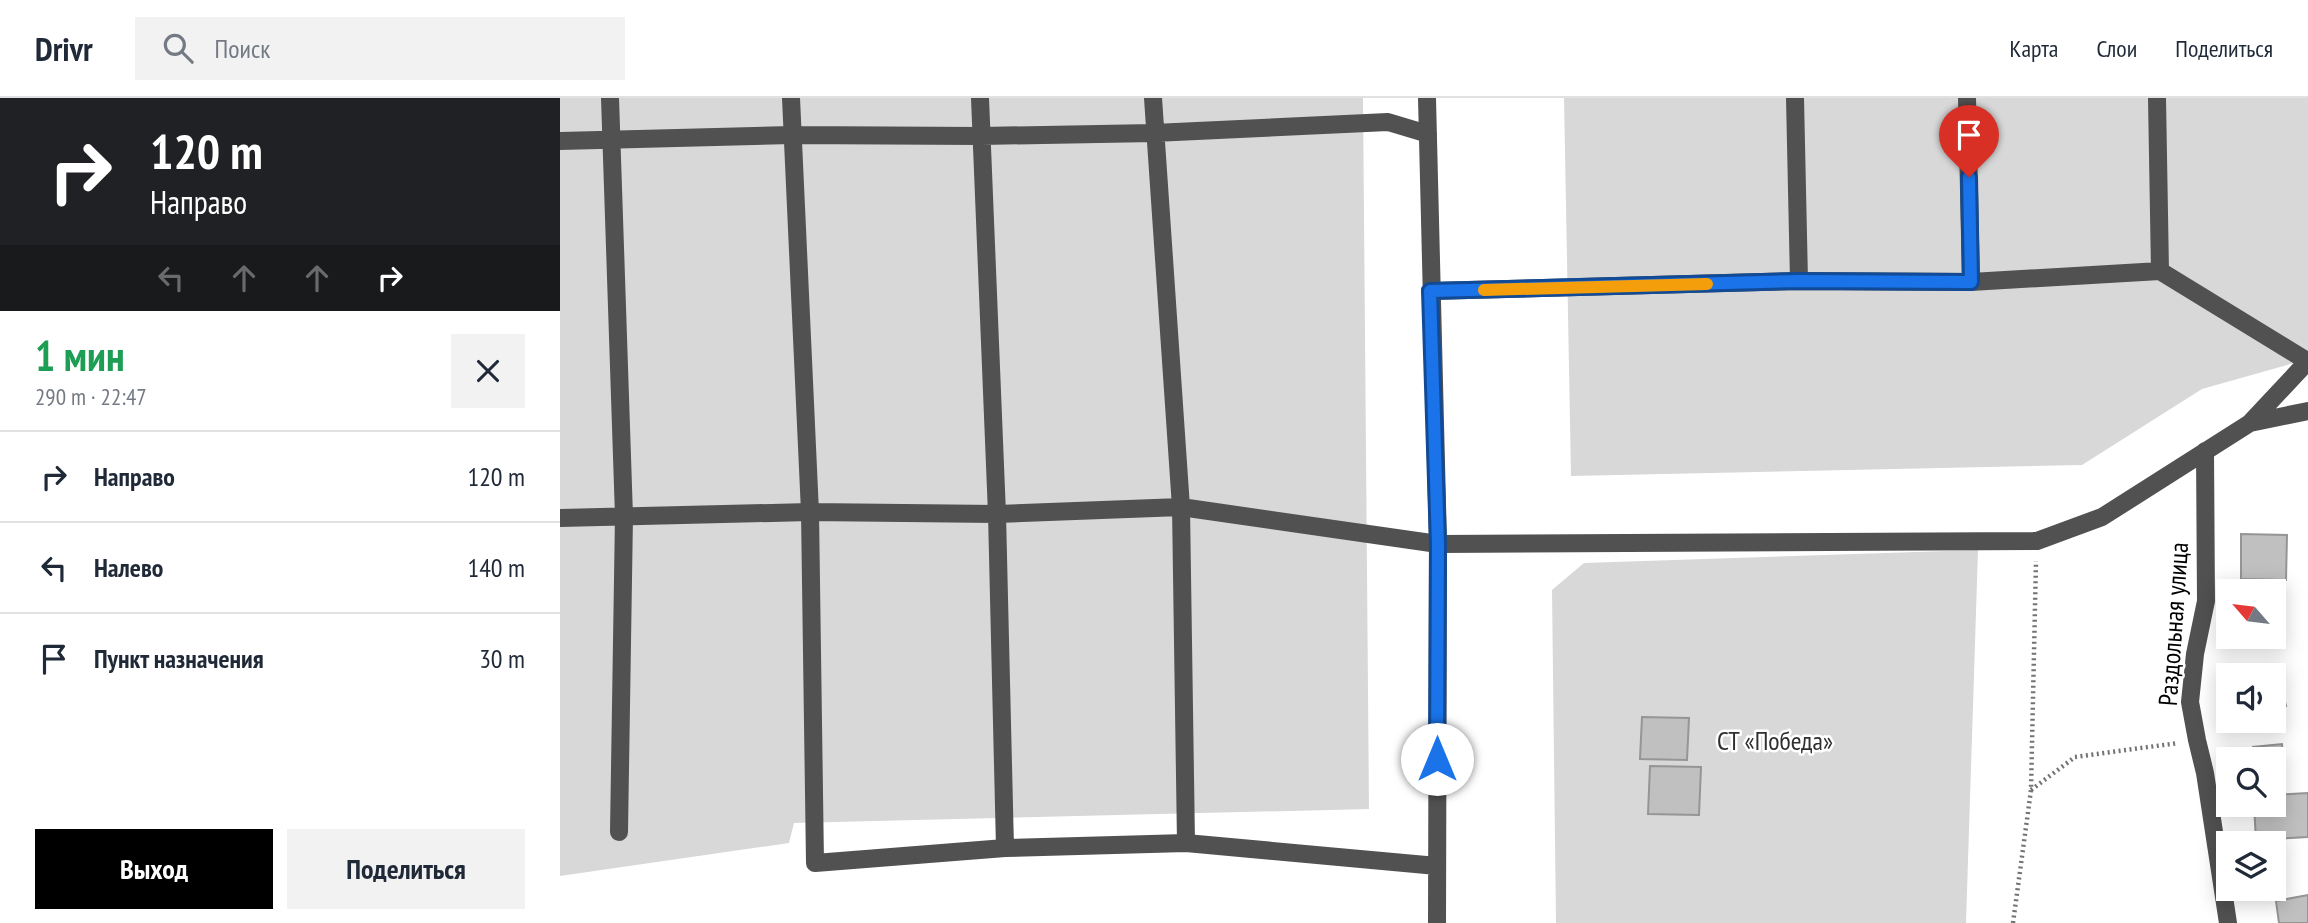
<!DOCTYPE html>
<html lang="ru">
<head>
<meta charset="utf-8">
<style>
  body { margin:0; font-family:"PT Sans Narrow",sans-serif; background:#f2f2f3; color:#1f2937; height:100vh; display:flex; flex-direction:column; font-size:26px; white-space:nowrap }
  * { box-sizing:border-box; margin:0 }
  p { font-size:23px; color:#747a83 }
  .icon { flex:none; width:38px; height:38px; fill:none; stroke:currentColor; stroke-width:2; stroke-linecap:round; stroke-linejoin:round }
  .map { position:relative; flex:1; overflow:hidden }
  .panel { display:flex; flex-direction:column; background:#fff; width:560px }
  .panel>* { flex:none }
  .banner { background:#202124; color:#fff; overflow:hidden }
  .needle { width:46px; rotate:298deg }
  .tools { position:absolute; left:1656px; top:481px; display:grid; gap:14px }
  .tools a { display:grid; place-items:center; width:70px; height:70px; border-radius:0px; background:#fff; box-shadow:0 4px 18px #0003; font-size:35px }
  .pin { position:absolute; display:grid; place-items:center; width:60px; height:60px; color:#fff; margin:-72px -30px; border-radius:50% 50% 50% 0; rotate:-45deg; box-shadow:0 0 7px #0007 }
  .pin .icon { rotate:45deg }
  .me { position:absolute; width:77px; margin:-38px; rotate:0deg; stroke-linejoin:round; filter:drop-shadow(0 0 5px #0008) }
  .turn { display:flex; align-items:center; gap:24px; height:147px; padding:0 35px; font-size:32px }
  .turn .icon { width:91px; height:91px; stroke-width:2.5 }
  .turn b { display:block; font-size:49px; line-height:60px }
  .lanes { display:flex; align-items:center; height:66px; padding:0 35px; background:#0003; justify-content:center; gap:35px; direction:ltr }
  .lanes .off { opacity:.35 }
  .round { display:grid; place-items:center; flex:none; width:74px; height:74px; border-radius:0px; background:#f2f2f3 }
  .overview { display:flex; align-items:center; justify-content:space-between; height:119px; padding:0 35px }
  h1 { font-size:42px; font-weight:700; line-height:52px; color:#1e9e55 }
  .action { display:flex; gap:14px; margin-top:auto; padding:14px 35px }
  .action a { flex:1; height:80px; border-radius:0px; background:#000; color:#fff; font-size:28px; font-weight:700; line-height:80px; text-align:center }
  .action a+a { background:#f2f2f3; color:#1f2937 }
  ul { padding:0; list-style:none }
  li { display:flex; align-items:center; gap:21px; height:91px; padding:0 35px; border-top:2px solid #e0e1e3 }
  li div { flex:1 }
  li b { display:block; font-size:26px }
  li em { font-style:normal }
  header { display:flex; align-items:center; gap:42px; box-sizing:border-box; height:98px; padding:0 35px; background:#fff; border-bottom:2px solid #e0e1e3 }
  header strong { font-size:33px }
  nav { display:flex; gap:38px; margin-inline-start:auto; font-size:24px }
  .search { width:490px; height:63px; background:#f2f2f3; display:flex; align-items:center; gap:18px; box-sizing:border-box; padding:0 24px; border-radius:0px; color:#747a83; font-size:26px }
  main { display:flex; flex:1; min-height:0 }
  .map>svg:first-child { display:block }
</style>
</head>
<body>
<header>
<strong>Drivr</strong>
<div class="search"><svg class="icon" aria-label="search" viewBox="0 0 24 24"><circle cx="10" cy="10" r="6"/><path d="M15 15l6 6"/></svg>Поиск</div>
<nav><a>Карта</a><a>Слои</a><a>Поделиться</a></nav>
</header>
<main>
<section class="panel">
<div class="banner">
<div class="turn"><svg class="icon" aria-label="right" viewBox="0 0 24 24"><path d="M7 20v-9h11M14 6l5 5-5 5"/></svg><div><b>120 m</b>Направо</div></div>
<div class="lanes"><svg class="icon off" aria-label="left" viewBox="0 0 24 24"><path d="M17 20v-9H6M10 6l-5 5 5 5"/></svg><svg class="icon off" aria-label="ahead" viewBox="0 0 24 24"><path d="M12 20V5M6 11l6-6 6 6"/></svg><svg class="icon off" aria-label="ahead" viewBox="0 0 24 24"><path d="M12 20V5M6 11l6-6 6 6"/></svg><svg class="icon" aria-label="right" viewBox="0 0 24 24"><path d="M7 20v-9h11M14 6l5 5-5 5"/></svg></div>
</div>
<div class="overview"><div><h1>1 мин</h1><p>290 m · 22:47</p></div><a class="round"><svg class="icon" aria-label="close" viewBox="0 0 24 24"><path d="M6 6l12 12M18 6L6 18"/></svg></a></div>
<ul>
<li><svg class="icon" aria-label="right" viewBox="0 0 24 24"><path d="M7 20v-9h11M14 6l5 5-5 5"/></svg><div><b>Направо</b></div><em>120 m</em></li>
<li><svg class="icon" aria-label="left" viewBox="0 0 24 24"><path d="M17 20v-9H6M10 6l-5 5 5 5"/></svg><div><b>Налево</b></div><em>140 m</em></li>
<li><svg class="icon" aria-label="arrive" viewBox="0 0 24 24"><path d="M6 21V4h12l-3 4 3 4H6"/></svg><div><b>Пункт назначения</b></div><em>30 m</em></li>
</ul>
<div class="action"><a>Выход</a><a>Поделиться</a></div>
</section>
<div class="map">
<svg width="1748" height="825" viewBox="0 0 1748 825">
  <rect width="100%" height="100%" fill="#fff"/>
  <path fill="#d8d8d8" d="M0 0H803L809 711 234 725 229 745 0 778Z
    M1004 0H1748V261L1642 291 1522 367 1011 378Z
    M1418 452 1406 825H996L992 492 1024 465Z"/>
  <path fill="#c0c0c0" stroke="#959595" stroke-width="2" d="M1681 436 1727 437 1726 482 1681 481Z
    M1716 567 1726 608 1713 611V578H1680V575Z
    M1082 619 1129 620 1127 662 1080 661Z
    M1722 646 1725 678 1713 679V662H1694L1693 649Z
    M1090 668 1141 669 1139 717 1088 716Z
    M1748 695V739L1696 742 1694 707H1713V697Z
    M1748 797V825H1719L1716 803Z"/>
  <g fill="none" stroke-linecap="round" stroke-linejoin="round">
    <path stroke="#737373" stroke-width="4.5" stroke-dasharray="2 3.5" stroke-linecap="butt" d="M1471 692 1515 659 1618 645
      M1453 825 1471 692 1476 463"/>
    <path stroke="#515151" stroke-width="18" d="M50 0 64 418 59 734
      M231 0 250 414 255 765 445 750 626 745 877 768
      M420 0 437 416 445 750
      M593 0 621 409 626 745
      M867 0 878 446 877 825
      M1235 0 1239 183
      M1407 0 1411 184
      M1597 0 1600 173
      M0 43 231 37 421 38 594 35 828 24 868 36
      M870 193 1239 183 1411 184 1600 173 1747 263
      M1690 325 1748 313
      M1645 353 1646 503 1635 556 1630 604 1637 642 1645 675 1668 825
      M0 420 250 414 437 416 621 409 878 446 1477 443 1542 419 1690 325 1748 263"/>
  </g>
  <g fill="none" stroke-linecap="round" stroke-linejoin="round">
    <defs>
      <path id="route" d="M877 661 878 446 870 193 1239 183 1411 184 1409 79"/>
    </defs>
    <use href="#route" stroke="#114b97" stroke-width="18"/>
    <use href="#route" stroke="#1a73e8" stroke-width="12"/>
    <path stroke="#f59e0b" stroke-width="12" d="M924 192 1147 186"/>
  </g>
  <g text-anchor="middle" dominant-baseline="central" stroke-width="5" stroke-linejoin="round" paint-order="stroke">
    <g font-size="26" fill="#000" stroke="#fff">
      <text transform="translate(1613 526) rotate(-86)">Раздольная улица</text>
    </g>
    <g font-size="26" fill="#2f2f2f" stroke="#fff">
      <text x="1215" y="642">СТ «Победа»</text>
    </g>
  </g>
</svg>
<div class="tools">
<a><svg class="needle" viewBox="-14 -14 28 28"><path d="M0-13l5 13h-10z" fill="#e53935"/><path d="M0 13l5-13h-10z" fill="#747a83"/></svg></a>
<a><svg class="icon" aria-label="sound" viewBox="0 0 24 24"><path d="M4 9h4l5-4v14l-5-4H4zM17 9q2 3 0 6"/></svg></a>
<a><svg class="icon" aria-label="search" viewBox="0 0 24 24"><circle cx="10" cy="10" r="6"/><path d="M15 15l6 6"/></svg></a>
<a><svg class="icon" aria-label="layers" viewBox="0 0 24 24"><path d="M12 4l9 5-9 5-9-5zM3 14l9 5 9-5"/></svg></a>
</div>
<div class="pin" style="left:1409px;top:79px;background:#d93025"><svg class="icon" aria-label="arrive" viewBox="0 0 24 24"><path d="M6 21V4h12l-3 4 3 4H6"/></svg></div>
<svg class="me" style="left:877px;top:661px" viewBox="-20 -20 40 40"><circle r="19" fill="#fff"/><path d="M0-13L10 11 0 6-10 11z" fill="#1a73e8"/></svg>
</div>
</main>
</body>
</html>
